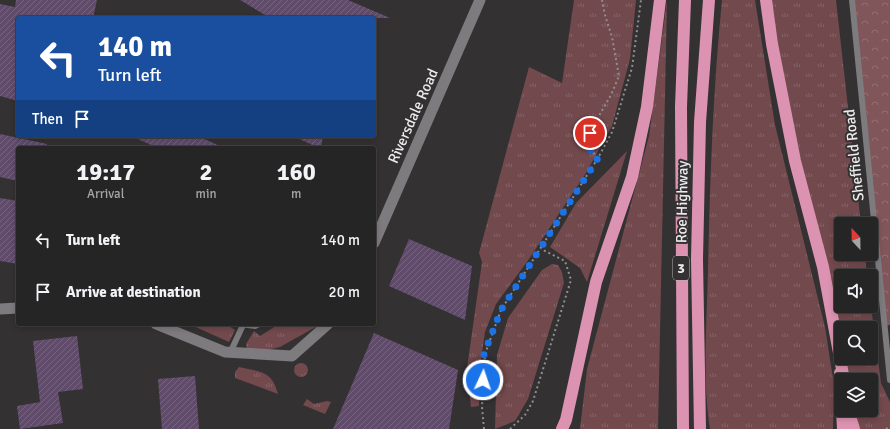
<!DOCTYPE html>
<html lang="en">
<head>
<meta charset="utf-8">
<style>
  body { margin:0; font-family:Signika,sans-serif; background:#323132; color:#f1f3f6; height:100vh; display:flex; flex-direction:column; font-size:15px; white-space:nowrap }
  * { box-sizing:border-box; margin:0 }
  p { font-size:13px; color:#a4a5a7 }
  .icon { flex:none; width:22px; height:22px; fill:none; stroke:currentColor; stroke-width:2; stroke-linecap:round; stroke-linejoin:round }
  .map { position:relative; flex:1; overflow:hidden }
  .side { position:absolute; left:16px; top:146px; width:360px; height:180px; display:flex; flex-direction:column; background:#262526; border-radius:4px; box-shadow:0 2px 6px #0003,0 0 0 1px #424243 }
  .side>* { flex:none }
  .top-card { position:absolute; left:16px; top:16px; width:360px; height:122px; border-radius:4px; box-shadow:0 2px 6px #0003,0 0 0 1px #424243; background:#1a4fa0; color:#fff; overflow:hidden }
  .needle { width:26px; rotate:338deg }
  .tools { position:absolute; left:834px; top:217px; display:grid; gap:8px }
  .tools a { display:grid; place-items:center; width:44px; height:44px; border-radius:4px; background:#262526; box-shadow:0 2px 6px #0003,0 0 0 1px #424243; font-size:20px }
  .pin { position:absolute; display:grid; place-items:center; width:34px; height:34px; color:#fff; margin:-17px; border:2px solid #fff; border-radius:50%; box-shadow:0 1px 4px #0007 }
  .me { position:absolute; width:44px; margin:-22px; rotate:3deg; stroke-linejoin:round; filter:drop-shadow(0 0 3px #0008) }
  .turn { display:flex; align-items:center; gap:14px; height:84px; padding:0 16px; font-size:18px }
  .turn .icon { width:52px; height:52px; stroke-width:2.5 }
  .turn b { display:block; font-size:28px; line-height:34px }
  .then { display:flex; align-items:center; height:38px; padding:0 16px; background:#0003; gap:8px; font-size:15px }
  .eta { display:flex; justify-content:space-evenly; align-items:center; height:68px; text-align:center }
  .eta b { font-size:24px; font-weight:800; line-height:28px }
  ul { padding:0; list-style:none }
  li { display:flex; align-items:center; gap:12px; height:52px; padding:0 16px }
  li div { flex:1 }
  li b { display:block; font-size:15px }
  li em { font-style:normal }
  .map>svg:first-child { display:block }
</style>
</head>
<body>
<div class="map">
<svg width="890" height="429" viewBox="0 0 890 429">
  <defs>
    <pattern id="grass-tufts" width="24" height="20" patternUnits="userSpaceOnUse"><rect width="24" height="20" fill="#72494d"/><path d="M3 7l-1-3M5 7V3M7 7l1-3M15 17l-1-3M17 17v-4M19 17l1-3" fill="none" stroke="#866367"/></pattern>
    <pattern id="forest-crowns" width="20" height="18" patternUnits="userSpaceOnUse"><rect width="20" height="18" fill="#81565a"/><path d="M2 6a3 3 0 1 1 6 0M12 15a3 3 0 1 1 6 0" fill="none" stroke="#936e72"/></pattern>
    <pattern id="building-hatch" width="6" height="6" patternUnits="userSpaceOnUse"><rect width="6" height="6" fill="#604b6b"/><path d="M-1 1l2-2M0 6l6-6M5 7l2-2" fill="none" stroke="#776580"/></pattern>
  </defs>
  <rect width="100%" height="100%" fill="#333132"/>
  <path fill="url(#grass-tufts)" fill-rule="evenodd" d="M574 0H636L630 59 612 126 586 173 529 259 496 304 485 332 480 366 479 406 471 407 467 368 482 262 479 253 529 67 562 83Z
    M667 0 658 429H580L587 369 649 136Z
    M722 0H755L775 125 825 327 834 385 833 429H710C702 379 707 320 708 269 710 179 713 90 722 0Z
    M766 0H836L861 224H841V254H865L867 276H841V306H871L881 383 890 402V429H854L848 410H871V380H844ZM841 328H871V358H841Z
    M627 151 587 282 580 268 550 247 576 203Z
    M552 264 558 265 562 272 564 283 528 399 515 421 495 429 497 355 508 318 542 270Z
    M189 324H226L235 330 229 342Z
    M279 324H321L280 347 267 350 247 349 246 344 254 331 260 336Z
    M294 370a7 7 0 1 1 14 0a7 7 0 1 1-14 0Z
    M239 367C260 372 272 370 278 394L235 378V372Z
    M307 399 314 404 327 401 331 402 325 414 303 405Z"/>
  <path fill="url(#forest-crowns)" d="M852 0H890V325L883 326Z"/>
  <path fill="url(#building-hatch)" d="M16 0H97L93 18H18V101L0 96V4L15 7Z
    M240 0H348L390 18H270Z
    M0 134 47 144 46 148H18V181L0 177Z
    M131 136H198L224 148H158Z
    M293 136H323L321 148H319Z
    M0 198 18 201V264L0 261Z
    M409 239 472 266 465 320 389 286Z
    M374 333 458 370 449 429H333Z
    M77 336 83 389 58 392 63 423 20 429 17 406 40 402 33 341Z
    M195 376 199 429H162L158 379Z"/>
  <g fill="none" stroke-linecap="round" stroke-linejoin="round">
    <path stroke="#908f90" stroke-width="2" stroke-dasharray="2 3" stroke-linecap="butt" d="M598 158 587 145 589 133 611 95 619 76 612 37 605 15 602 0
      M484 429 482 407 485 354 501 310 598 158 612 132 632 68 641 0
      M510 429 525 415 533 401 571 280 565 261 541 249
      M886 429 890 426"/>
    <path stroke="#7d7b7d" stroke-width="6" d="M852 0 890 380
      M241 324 255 326 259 324
      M230 353 243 325"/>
    <path stroke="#7d7b7d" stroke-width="11" d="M374 243 480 0
      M0 309 18 308
      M156 324 225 352 292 356 328 324"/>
    <path stroke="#dc93b1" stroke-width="12" d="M766 0 772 44 795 161 823 267 844 380
      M840 373 841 393
      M842 410 843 429
      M848 410 854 429
      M562 429 566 420 596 282 632 177 647 107 660 0
      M683 429 681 107 685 0
      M700 429 697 259 700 122 709 0"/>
  </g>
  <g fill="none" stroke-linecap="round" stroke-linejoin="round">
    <path stroke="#1a73e8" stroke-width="7" stroke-dasharray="0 12.6" d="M483 380 484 354 501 310 598 158 587 146 590 133"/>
  </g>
  <g text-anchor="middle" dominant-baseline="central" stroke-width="4" stroke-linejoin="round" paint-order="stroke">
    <rect fill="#333132" stroke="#b5b4b5" stroke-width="1" x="673" y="256" width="16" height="24" rx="3"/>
    <g font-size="14" font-weight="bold" fill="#edeced">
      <text x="681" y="268">3</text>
    </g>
    <g font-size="15" fill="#edeced" stroke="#333132">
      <text transform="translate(413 116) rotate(-66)">Riversdale Road</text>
      <text transform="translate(854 155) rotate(-96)">Sheffield Road</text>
      <text transform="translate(682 202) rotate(-89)">Roe Highway</text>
    </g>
  </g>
</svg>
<div class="tools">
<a><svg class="needle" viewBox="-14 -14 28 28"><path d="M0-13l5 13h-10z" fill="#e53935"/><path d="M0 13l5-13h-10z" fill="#a4a5a7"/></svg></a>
<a><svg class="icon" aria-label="sound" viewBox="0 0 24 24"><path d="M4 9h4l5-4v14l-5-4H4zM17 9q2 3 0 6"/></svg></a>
<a><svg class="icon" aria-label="search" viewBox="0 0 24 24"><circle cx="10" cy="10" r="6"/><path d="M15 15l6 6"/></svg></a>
<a><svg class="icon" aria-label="layers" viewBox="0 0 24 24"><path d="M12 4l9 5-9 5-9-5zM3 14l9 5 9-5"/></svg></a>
</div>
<div class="pin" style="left:590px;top:133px;background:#d93025"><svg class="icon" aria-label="arrive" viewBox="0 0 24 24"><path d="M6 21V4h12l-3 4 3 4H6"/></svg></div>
<svg class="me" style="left:483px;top:380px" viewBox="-20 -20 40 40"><circle r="17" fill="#1a73e8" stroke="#fff" stroke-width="3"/><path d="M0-11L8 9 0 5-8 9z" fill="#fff"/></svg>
<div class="top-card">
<div class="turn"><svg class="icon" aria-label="left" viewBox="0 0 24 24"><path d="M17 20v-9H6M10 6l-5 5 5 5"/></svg><div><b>140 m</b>Turn left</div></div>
<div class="then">Then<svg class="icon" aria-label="arrive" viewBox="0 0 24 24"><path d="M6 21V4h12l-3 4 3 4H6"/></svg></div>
</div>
<section class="side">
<div class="eta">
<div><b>19:17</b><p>Arrival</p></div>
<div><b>2</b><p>min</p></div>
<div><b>160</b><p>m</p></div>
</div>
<ul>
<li><svg class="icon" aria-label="left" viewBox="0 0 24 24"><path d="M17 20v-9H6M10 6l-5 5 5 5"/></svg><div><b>Turn left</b></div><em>140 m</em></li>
<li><svg class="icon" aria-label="arrive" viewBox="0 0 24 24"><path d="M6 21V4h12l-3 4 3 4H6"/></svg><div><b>Arrive at destination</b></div><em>20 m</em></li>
</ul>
</section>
</div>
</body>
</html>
